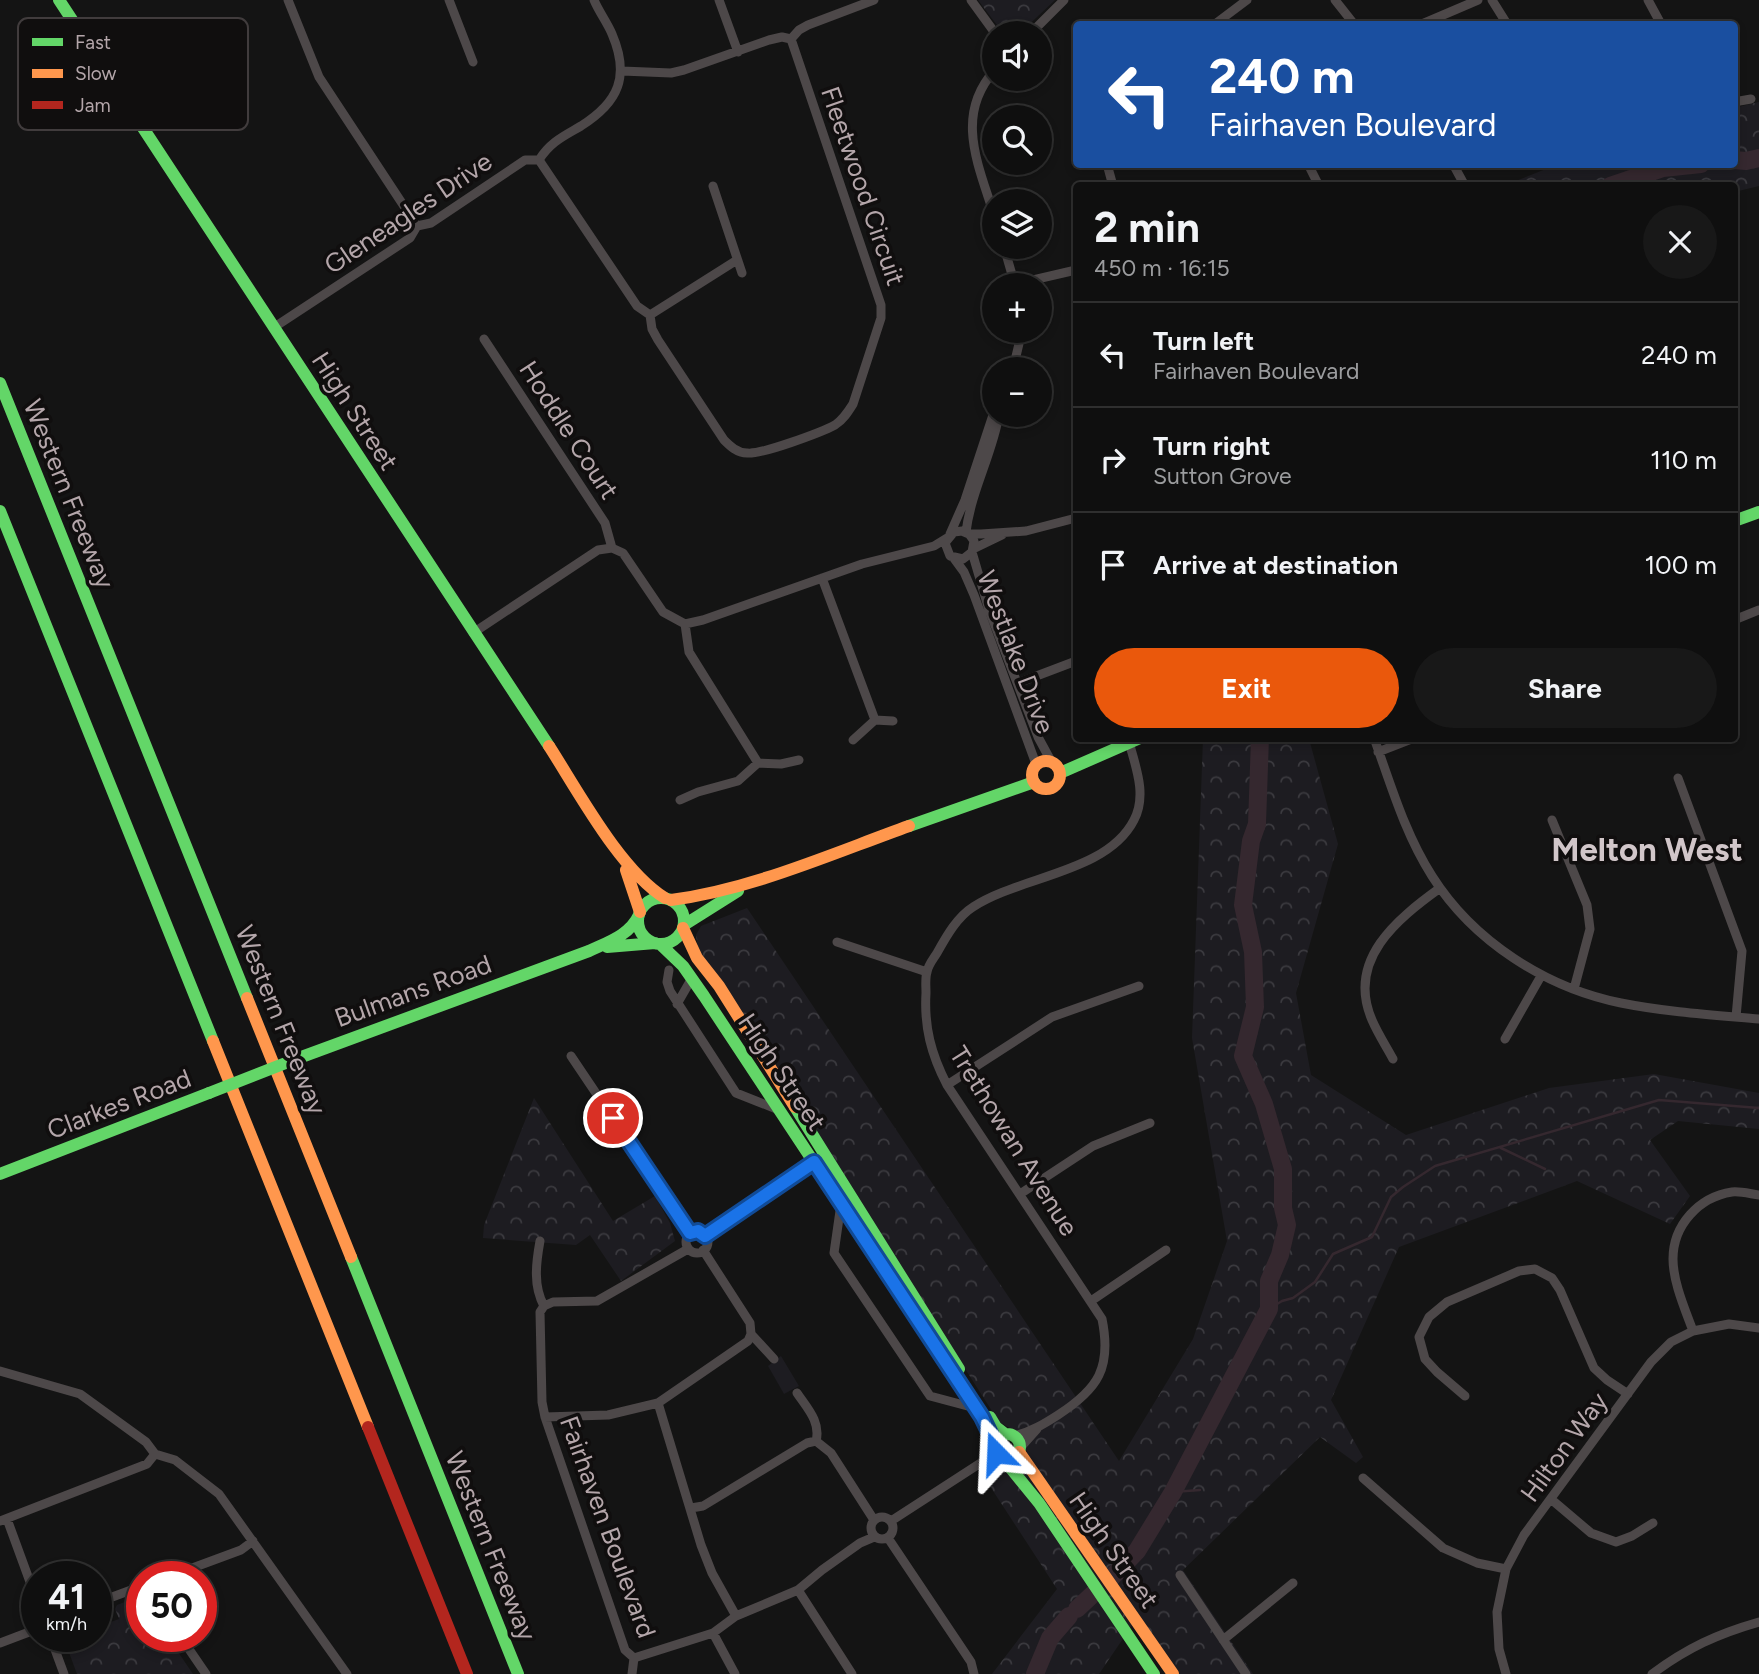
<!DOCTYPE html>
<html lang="en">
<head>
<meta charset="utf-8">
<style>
  body { margin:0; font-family:Figtree,sans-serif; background:#181818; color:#f1f3f6; height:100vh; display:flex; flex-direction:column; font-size:26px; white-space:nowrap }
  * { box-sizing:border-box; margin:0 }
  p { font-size:23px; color:#9b9c9e }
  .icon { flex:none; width:38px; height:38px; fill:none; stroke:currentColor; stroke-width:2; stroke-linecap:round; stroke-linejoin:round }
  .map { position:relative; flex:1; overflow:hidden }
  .sheet { position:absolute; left:1073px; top:182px; width:665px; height:560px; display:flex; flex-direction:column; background:#0f0f0f; border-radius:7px; box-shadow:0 4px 10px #0003,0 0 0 2px #2f2f2f }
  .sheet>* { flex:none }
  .guide { position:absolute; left:1073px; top:21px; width:665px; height:147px; border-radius:7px; box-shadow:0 4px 10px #0003,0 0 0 2px #2f2f2f; background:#1a4fa0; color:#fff; overflow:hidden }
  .buttons { position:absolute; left:982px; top:21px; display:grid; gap:14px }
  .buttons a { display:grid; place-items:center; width:70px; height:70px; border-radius:50%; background:#0f0f0f; box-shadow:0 4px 10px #0003,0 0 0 2px #2f2f2f; font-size:35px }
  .speed { position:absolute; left:21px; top:1561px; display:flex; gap:14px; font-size:35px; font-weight:700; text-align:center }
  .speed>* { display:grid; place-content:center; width:91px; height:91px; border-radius:50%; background:#0f0f0f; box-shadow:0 4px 10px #0003,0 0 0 2px #2f2f2f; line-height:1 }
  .speed small { font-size:18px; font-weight:400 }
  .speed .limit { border:10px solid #d22; background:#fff; color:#111 }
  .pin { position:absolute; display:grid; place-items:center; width:60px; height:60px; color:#fff; margin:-30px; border:4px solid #fff; border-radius:50%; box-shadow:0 2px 7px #0007 }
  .me { position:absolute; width:77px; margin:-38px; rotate:339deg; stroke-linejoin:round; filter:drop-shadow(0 0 5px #0008) }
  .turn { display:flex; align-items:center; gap:24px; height:147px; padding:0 21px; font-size:32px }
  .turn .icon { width:91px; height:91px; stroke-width:2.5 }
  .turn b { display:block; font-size:49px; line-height:60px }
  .round { display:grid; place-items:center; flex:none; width:74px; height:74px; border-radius:37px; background:#181818 }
  .summary { display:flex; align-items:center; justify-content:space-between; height:119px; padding:0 21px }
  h1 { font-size:42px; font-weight:700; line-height:52px }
  .primary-button { display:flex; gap:14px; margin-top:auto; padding:14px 21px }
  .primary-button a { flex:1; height:80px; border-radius:42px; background:#ea580c; color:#fff; font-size:28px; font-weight:700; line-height:80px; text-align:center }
  .primary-button a+a { background:#181818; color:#f1f3f6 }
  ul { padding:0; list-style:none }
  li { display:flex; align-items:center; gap:21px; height:105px; padding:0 21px; border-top:2px solid #2f2f2f }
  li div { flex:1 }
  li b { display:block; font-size:26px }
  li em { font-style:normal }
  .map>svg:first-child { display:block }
</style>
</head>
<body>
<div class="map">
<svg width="1759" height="1674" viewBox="0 0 1759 1674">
  <defs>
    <pattern id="park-crowns" width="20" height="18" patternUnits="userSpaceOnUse" patternTransform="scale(1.75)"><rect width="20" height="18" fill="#1d1c21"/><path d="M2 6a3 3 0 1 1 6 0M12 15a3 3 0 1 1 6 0" fill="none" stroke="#3b3a3f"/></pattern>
  </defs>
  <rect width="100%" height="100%" fill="#141414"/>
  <path fill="#1d1c21" d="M781 1356 799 1386 784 1394 768 1366Z"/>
  <path fill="url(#park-crowns)" d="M978 0H1055L1020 33H1003Z
    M1759 102V186L1734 192V186L1506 185 1556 165 1734 164V108Z
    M1203 739H1309L1338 844 1296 993 1311 1075 1406 1135 1549 1088 1654 1074 1759 1093V1129L1678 1121 1650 1140 1690 1196 1670 1224 1577 1181 1399 1247 1331 1400 1363 1457 1356 1463 1320 1437 1183 1570 1253 1674H1176L1137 1618 1099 1674H992L1057 1589 984 1477 1000 1468 1028 1458C1025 1439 1016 1430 999 1422L698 949 696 935 701 926 747 908 1119 1461 1193 1339 1227 1241 1192 1038Z
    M534 1098 613 1221 655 1196 670 1223 675 1241 621 1281 590 1235 576 1245 483 1238 484 1225Z
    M135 1598 142 1601V1636H167L193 1674H77L63 1636H96V1613L102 1614 106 1624 119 1619 115 1609 117 1605Z"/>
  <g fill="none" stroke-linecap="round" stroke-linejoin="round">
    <path stroke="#35282f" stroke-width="2.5" d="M1501 1148 1545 1169
      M1269 1309 1282 1301 1293 1298 1315 1282 1333 1254 1372 1237 1391 1197 1403 1187 1435 1166 1659 1100 1759 1108
      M1173 1492 1200 1490"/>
    <path stroke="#35282f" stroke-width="18" d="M1734 160 1746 161 1759 158
      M1610 186 1663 168 1701 164
      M1112 1577 1137 1551 1173 1492 1269 1309V1281L1280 1255 1287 1225 1283 1208V1169L1264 1104 1243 1056 1255 1007 1253 952 1243 905 1251 841 1257 824 1260 738
      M1077 1609 1093 1594
      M1035 1674 1050 1638 1069 1616"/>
    <path stroke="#4d4849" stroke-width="9" d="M288 0 319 77 417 226
      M449 0 473 62
      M719 0 738 52
      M971 0 995 33
      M1335 0 1354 24
      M1492 0 1507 24
      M1648 0 1661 24
      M1215 24 1247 0
      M1422 24 1478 0
      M1031 33 1064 0
      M622 71 671 73 684 70 769 40 782 37 791 39 799 30 808 25 874 0
      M994 71C954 116 979 166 994 215
      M1734 102 1751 99
      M539 160 637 306 650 315 652 329 658 340 724 440C730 446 737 453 747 453 761 455 822 432 835 425 843 420 848 412 853 404L881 318V305L791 39
      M1107 164 1113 186
      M1308 164 1319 186
      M1453 164 1465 186
      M713 186 742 273
      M1004 247 1015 285
      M1015 284 1076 270
      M650 315 737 260
      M273 328 410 238 417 226 431 223 525 160H539C550 142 564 136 581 126 619 102 630 76 612 34 607 22 599 12 594 0
      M484 339 605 523 612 548
      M1013 369 1022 331
      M966 532C971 491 992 455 999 415
      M950 534 965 500 994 412
      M969 534 974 541 972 552 963 559 950 556 945 543 954 532 962 531 969 534H981L1026 531 1076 518
      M973 549 1002 535
      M972 552 989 610 1038 737 1051 761
      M953 557 964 572 974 595 1036 764
      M822 578 875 720
      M1734 620 1759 610
      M685 624 689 652 758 763
      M473 633 598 550 612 548 623 553 663 612 685 624 703 620 862 564 934 546 947 538
      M1018 683 1076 661
      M1374 738C1391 785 1405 834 1432 876 1473 941 1546 988 1621 1003 1666 1012 1713 1015 1759 1019
      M853 740 875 720 893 721
      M1378 752 1414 738
      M1678 778 1742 951 1736 1017
      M680 800 698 792 738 781 758 763 781 764 799 760
      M1552 820 1587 905 1590 929 1574 989
      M837 942 927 972
      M669 970 667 982 670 991 736 1093 779 1110
      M677 1004 692 978
      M1505 1039 1541 976
      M571 1056 690 1233
      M1393 1059C1386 1046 1378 1034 1372 1020 1346 960 1397 919 1440 888
      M947 1085 1052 1017 1139 986
      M1020 1194 1093 1146 1150 1123
      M841 1204 834 1253 930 1396 975 1408
      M686 1242a11 11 0 1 1 22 0a11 11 0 1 1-22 0Z
      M706 1236 814 1162
      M540 1241C536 1263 533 1286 544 1306
      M1091 1301 1166 1250
      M1693 1331C1685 1309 1673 1282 1673 1259 1673 1225 1699 1197 1732 1192 1740 1191 1751 1194 1759 1195
      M751 1334 774 1359
      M0 1371 80 1394 146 1442 155 1454 175 1460 219 1494 347 1674
      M797 1393C807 1408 821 1422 816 1441
      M1465 1396 1437 1372 1425 1359 1419 1337 1429 1317 1447 1302 1519 1271 1535 1269 1552 1278 1560 1290 1594 1368 1607 1380 1628 1394
      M658 1403 701 1545 712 1573 736 1616
      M545 1417 608 1415 658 1403 748 1341 751 1334 750 1323 703 1250
      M1014 1436C1031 1432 1044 1424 1058 1415 1098 1389 1112 1368 1102 1319L947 1085C931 1054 924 1027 926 993 926 986 925 978 927 972 928 965 934 958 937 953 946 937 957 917 973 907 1020 876 1107 873 1134 820 1147 795 1136 768 1129 742
      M1020 1448 1037 1429
      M1363 1478 1443 1548 1477 1563 1506 1569
      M1552 1500 1591 1533 1616 1542 1632 1536 1653 1523
      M691 1508 703 1506 807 1443 816 1441 831 1453 874 1520
      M871 1528a11 11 0 1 1 22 0a11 11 0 1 1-22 0Z
      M7 1519 37 1601
      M0 1521 147 1464 155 1454
      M891 1521 996 1453
      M888 1538 971 1662 974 1674
      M1180 1575 1246 1674
      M168 1577 241 1550 253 1541
      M798 1590 852 1674
      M96 1603 142 1586
      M713 1633 735 1674
      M50 1636 64 1674
      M180 1636 206 1674
      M1223 1640 1293 1583
      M0 1643 37 1629
      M634 1658 625 1650 545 1417 542 1402 540 1312 544 1306 553 1302 597 1301 688 1249
      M634 1658 713 1633 736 1616 798 1590 822 1570 860 1543 874 1537
      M632 1674 634 1658
      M1506 1674 1499 1649 1497 1612 1506 1569 1524 1535 1651 1362 1671 1342 1693 1331 1729 1324 1759 1328
      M1652 1674C1687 1648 1717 1634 1759 1622"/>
    <path stroke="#63d668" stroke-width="12" d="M59 0 549 746
      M0 383 247 998
      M0 511 213 1041
      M1734 521 1759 512
      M1060 773 1140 738
      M909 826 1034 782
      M638 921a23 23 0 1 1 46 0a23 23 0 1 1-46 0Z
      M684 925 738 891
      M660 944 683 966 704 996 982 1417 995 1444
      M607 947 655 943
      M296 1059 589 951C608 942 630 935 639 915
      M795 1107 959 1369
      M0 1174 209 1093
      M351 1257 518 1674
      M990 1417 996 1427 1005 1434
      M994 1447a13 13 0 1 1 26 0a13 13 0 1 1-26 0Z
      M1004 1460 1039 1503 1154 1674"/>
    <path stroke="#ff974d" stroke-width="12" d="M549 746C578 791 620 870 665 898
      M1032 775a14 14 0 1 1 28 0a14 14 0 1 1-28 0Z
      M626 870 640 912
      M671 900C753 889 831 854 909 826
      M683 928 697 958 719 986 795 1107
      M247 998 351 1257
      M213 1041 368 1427
      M1019 1452 1173 1674"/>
    <path stroke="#b3261e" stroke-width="12" d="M368 1427 467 1674"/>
    <path stroke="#63d668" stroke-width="12" d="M209 1093 296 1059"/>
  </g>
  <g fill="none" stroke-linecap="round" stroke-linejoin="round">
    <defs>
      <path id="route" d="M613 1118 690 1233 698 1231 705 1236 814 1162 982 1417 995 1444 996 1453"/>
    </defs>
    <use href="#route" stroke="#114b97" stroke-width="18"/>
    <use href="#route" stroke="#1a73e8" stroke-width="12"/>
  </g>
  <g text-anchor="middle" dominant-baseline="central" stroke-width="7" stroke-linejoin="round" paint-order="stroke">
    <g font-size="26" fill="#b4a6aa" stroke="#100e0e">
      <text transform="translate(863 186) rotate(71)">Fleetwood Circuit</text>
      <text transform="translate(408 213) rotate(-34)">Gleneagles Drive</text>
      <text transform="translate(355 411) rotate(57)">High Street</text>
      <text transform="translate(569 430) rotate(57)">Hoddle Court</text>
      <text transform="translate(69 494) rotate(68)">Western Freeway</text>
      <text transform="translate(1016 652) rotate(69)">Westlake Drive</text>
      <text transform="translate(413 991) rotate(-20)">Bulmans Road</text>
      <text transform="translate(281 1020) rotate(68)">Western Freeway</text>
      <text transform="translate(782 1072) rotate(56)">High Street</text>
      <text transform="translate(119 1104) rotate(-21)">Clarkes Road</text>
      <text transform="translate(1014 1141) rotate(58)">Trethowan Avenue</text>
      <text transform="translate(1564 1447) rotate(-54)">Hilton Way</text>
      <text transform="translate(608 1527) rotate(70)">Fairhaven Boulevard</text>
      <text transform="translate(491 1546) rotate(68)">Western Freeway</text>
      <text transform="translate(1114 1550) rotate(55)">High Street</text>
    </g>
    <g font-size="33" font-weight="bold" fill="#d1c6c9" stroke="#100e0e">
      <text x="1647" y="849">Melton West</text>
    </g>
  </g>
  <rect x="18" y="18" width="230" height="112" rx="10" fill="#100e0e" stroke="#413c3d" stroke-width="2"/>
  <rect x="32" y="38" width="31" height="8" fill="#63d668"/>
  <rect x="32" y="69" width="31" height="9" fill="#ff974d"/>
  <rect x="32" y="101" width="31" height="8" fill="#b3261e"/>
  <g font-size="19" fill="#b4a6aa">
    <text x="75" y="49">Fast</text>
    <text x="75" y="80">Slow</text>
    <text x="75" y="112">Jam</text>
  </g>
</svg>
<div class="buttons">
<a><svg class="icon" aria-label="sound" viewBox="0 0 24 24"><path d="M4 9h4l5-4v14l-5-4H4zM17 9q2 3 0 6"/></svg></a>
<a><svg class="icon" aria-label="search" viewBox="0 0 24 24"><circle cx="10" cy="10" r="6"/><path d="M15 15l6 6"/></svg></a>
<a><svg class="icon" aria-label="layers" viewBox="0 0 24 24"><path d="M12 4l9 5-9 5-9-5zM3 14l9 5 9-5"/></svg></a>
<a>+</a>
<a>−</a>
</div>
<div class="speed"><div>41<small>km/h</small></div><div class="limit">50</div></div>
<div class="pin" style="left:613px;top:1118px;background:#d93025"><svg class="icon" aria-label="arrive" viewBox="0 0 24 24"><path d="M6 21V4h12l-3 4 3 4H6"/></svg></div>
<svg class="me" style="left:996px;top:1453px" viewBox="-20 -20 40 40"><path d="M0-17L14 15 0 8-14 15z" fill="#1a73e8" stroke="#fff" stroke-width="4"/></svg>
<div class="guide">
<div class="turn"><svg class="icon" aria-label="left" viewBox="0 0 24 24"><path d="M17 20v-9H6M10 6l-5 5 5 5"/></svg><div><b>240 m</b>Fairhaven Boulevard</div></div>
</div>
<section class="sheet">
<div class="summary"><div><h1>2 min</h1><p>450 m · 16:15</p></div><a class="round"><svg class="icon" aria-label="close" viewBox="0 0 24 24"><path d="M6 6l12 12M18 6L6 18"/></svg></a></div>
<ul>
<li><svg class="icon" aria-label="left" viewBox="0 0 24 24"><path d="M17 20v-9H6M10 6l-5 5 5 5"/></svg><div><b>Turn left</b><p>Fairhaven Boulevard</p></div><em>240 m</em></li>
<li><svg class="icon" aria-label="right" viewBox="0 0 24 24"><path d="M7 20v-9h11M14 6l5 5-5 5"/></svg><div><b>Turn right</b><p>Sutton Grove</p></div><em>110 m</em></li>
<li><svg class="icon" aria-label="arrive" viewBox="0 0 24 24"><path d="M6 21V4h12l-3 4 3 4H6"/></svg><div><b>Arrive at destination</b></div><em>100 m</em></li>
</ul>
<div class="primary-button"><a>Exit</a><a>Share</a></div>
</section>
</div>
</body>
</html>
